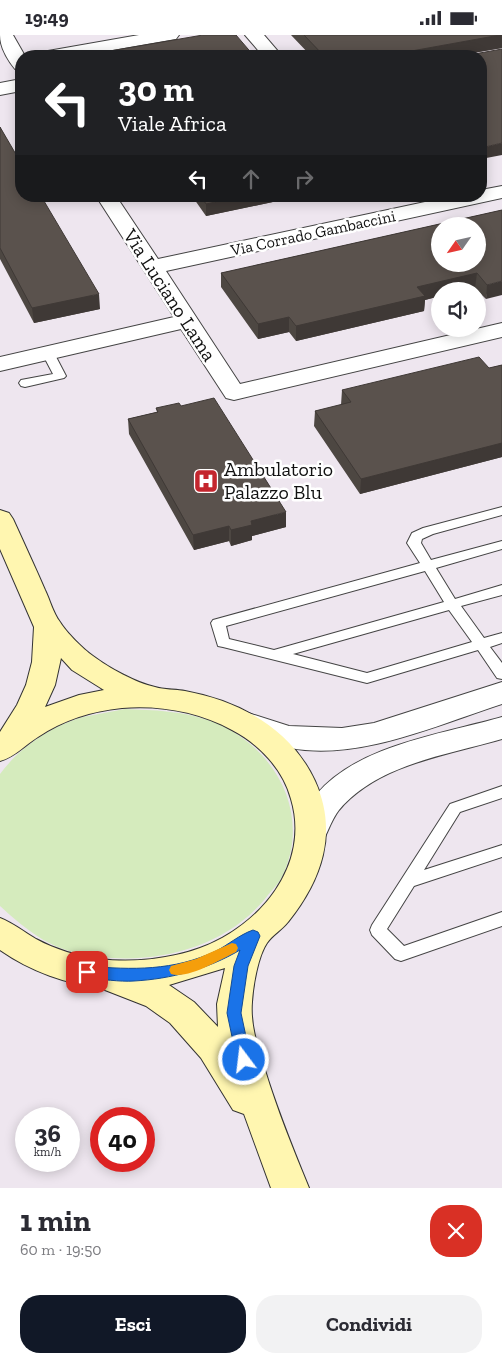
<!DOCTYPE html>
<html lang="it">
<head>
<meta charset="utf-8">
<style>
  body { margin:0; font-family:"Zilla Slab",serif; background:#f2f2f3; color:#2b2b33; height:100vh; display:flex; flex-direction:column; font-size:19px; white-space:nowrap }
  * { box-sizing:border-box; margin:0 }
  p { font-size:16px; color:#7c7c81 }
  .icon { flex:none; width:28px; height:28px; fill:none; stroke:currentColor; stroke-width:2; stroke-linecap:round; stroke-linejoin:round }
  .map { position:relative; height:1153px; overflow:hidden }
  .sheet { display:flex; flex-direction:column; background:#fff; flex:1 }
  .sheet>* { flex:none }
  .banner { position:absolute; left:15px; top:15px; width:472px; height:152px; border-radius:20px; box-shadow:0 2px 12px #0003; background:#202124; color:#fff; overflow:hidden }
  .needle { width:32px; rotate:236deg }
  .fabs { position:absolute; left:431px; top:182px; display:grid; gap:10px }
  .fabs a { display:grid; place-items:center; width:55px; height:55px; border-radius:50%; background:#fff; box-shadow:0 2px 12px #0003; font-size:25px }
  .speed { position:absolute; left:15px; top:1072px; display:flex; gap:10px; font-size:25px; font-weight:700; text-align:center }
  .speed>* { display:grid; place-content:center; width:65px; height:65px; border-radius:50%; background:#fff; box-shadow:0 2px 12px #0003; line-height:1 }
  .speed small { font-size:12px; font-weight:400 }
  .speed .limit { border:8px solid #d22; background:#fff; color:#111 }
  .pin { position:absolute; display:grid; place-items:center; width:42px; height:42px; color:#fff; margin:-21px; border-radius:10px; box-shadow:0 2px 8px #0006 }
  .me { position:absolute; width:55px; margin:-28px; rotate:345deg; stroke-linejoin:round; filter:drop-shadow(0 0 4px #0008) }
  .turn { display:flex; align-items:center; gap:18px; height:105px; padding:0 20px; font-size:22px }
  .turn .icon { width:65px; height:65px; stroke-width:2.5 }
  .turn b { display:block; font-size:35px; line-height:42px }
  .lanes { display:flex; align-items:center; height:48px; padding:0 20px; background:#0003; justify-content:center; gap:25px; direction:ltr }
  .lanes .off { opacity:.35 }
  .round { display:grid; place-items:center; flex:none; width:52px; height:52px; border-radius:20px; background:#f2f2f3 }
  .summary { display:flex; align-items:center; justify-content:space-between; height:85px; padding:0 20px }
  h1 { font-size:30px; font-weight:700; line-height:38px }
  .cta { display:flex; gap:10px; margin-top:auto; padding:10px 20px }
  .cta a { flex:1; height:58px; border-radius:20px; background:#111827; color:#fff; font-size:20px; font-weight:700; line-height:58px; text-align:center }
  .cta a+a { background:#f2f2f3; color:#2b2b33 }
  .status { display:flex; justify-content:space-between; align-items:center; height:35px; padding:0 25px; background:#fff; direction:ltr }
  .status svg { height:14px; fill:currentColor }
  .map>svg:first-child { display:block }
</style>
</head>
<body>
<div class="status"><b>19:49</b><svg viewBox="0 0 49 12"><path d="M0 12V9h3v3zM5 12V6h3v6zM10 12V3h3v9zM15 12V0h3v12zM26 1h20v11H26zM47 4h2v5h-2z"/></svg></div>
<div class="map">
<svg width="502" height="1153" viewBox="0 0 502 1153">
  <rect width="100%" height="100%" fill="#fffdf5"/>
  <path fill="#eee6ef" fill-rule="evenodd" d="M0 0H502V1153H0ZM21 21H481V161H21ZM440 191H478V229H440ZM440 256H478V294H440ZM26 1084H69V1126H26ZM101 1084H144V1126H101Z"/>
  <path fill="#d5ebbd" d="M125 674C154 675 183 676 211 686 274 710 313 778 282 842 279 848 273 854 268 860 224 918 141 934 73 917 44 910 21 890 0 871V739C19 713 51 691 83 682 97 679 111 677 125 674Z"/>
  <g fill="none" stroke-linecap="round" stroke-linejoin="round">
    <defs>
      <path id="lane" d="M48 315 54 318 66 341 64 343 25 352 21 351 19 348 21 345 53 339 42 318Z
        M502 472V480L433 499 422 504 421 508 431 525 502 506V514L436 533 455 564 502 550V560L461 571 484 603 502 598V608L490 612 502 628V644L497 643 478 615 367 648 223 612 218 611 211 588 213 585 420 528 407 508 412 498 423 493ZM425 536 444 567 274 615 229 604 226 591ZM449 575 472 607 367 638 293 619Z
        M502 751V763L460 777 424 835 502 810V822L414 851 387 894 404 911 502 877V891L401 926 395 924 372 900 370 895 372 890 450 769Z"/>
      <path id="street" d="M0 0H13L25 21H21V35L15 34C7 24 0 12 0 0Z
        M139 0H179L176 4 170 5 78 21H39L42 17 48 16Z
        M245 0H264L282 21H263Z
        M21 44V56L0 60V48Z
        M502 151V163L166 236 240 349 502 288V302L234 365 226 363 181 294 0 336V322L174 282 96 161H116L158 224 453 161H481V155Z
        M502 647V669C437 690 359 726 290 713 271 710 252 701 235 696L230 688 235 680 245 677 289 691 342 693 374 688Z
        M502 682V704C447 720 378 729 339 775 332 784 328 796 323 806L312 809 301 806 296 797C302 784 308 770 316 760 357 710 443 699 502 682Z"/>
      <path id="secondary" d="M0 475 9 478 13 484C24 508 35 532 45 555 50 565 53 578 60 587 66 597 83 614 93 621 109 633 136 648 155 652 164 655 175 654 185 656 240 666 291 694 315 746 339 797 321 846 288 887 282 895 272 900 267 908 258 921 253 951 252 967 250 990 258 1013 265 1035 277 1075 293 1114 309 1153H271L244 1079 233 1075 201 1023 170 988 146 971 105 955 104 953C68 950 30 936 0 915V883C13 888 24 897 36 904 56 915 77 921 100 924 132 928 170 924 200 913 260 891 311 830 291 764 283 734 259 709 232 695 199 677 160 670 122 673 92 676 63 685 38 702 25 710 15 722 0 726V697L17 670 26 650 32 627 34 592 0 514ZM61 623 72 635 104 655 79 660 45 672 55 650ZM225 933 217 969 218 992 194 967 169 950Z"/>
    </defs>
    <use href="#lane" stroke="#444" stroke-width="2"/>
    <use href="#street" stroke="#444" stroke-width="2"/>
    <use href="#secondary" stroke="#333" stroke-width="2"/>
    <use href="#lane" fill="#fff" fill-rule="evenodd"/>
    <use href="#street" fill="#fff" fill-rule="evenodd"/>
    <use href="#secondary" fill="#fff6b0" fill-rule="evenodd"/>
  </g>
  <path fill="#4d4742" d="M291 0H502V13L455 21H311Z
    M0 92 100 274 34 288 0 224Z
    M192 161H301L206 181Z
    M502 175 486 264 475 253 440 256V261L425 265 424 276 296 306 289 297 258 304 221 252V238Z
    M502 330V422L360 459 314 391 315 376 341 370 342 355 489 333Z
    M181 371 286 492 252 501V505L231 511 229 506 194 515 129 399 128 384 157 377 156 373Z"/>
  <path fill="#3f3936" d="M500 0H502V13L455 21H384Z
    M502 108V120L481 124V113Z
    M243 161H301L206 181V169Z
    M477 238 475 253 460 256H440V261L425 265 424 276 296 306V291L417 252Z
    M502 246V260L486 264 487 250Z
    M99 259 100 274 34 288 32 273Z
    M289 282V297L258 304V289Z
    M502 408V422L360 459 361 444Z
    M286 477V492L252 501V505L231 511V495L251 486Z
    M229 491V506L194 515 193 500Z"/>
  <path fill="#5a524d" stroke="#3f3936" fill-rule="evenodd" d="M203 0H236L254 21H81Z
    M304 0H500L384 21H324Z
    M502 14V108L481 113V21H463Z
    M0 92 21 128V161H41L99 259 32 273 0 213Z
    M201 161H243L206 169Z
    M502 175V246L487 250 477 238 417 252 425 261 296 291 289 282 258 289 221 238ZM440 191H478V229H440Z
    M479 322 489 333 502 330V408L361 444 315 376 351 367 342 355Z
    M214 363 286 477 251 486 252 490 231 495 229 491 193 500 128 384 158 377 156 373 179 368 181 371Z"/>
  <path fill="#1a73e8" stroke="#114b97" d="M253 895 258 897 260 901 248 931 241 978 251 1025 249 1029 244 1031 239 1029 237 1025 227 978 234 931 240 915C208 934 171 944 134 946 119 947 102 944 87 943L82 941 80 937 82 932 87 931C132 935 174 936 216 916 228 910 239 900 253 895Z"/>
  <path fill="#f59e0b" d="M232 908 236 909 238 913 236 917C221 924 187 945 171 939L169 935 171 931 196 924Z"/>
  <defs>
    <symbol id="hospital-square" viewBox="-11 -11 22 22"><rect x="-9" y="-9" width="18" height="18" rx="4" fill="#c4262e" stroke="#fff"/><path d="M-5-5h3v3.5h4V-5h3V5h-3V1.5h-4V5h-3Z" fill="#fff"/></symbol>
  </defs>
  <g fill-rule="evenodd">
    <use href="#hospital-square" x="192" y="432" width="28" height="28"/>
  </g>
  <g text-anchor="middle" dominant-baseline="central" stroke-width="5" stroke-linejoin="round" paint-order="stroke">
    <g font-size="16" fill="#111" stroke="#fff">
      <text transform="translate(313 198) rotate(-12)">Via Corrado Gambaccini</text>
    </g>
    <g font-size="20" fill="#111" stroke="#fff">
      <text transform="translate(170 260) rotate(57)">Via Luciano Lama</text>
    </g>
    <g font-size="20" fill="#111" stroke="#fff" text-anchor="start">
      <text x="224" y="434">Ambulatorio<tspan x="224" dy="23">Palazzo Blu</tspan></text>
    </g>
  </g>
</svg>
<div class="fabs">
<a><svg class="needle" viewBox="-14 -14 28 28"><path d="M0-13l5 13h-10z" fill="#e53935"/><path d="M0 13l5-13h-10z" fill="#7c7c81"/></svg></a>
<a><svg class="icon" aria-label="sound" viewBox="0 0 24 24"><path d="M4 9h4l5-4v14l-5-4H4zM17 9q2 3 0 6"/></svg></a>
</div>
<div class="speed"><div>36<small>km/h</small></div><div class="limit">40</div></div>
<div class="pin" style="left:87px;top:937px;background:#d93025"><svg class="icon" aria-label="arrive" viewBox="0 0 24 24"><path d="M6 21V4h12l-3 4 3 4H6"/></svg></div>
<svg class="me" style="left:244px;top:1025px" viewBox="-20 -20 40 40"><circle r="17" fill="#1a73e8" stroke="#fff" stroke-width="3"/><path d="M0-11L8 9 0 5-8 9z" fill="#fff"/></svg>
<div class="banner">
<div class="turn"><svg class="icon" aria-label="left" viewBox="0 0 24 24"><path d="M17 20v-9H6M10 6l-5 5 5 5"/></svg><div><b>30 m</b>Viale Africa</div></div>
<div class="lanes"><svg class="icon" aria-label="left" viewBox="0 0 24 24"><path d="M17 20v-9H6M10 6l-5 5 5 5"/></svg><svg class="icon off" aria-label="ahead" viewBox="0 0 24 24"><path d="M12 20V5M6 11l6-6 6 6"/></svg><svg class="icon off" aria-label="right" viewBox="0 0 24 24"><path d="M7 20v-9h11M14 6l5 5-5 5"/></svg></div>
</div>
</div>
<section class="sheet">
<div class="summary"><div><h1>1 min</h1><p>60 m · 19:50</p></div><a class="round" style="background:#d93025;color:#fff"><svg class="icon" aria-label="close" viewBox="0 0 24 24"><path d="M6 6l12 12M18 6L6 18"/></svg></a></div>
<div class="cta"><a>Esci</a><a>Condividi</a></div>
</section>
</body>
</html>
